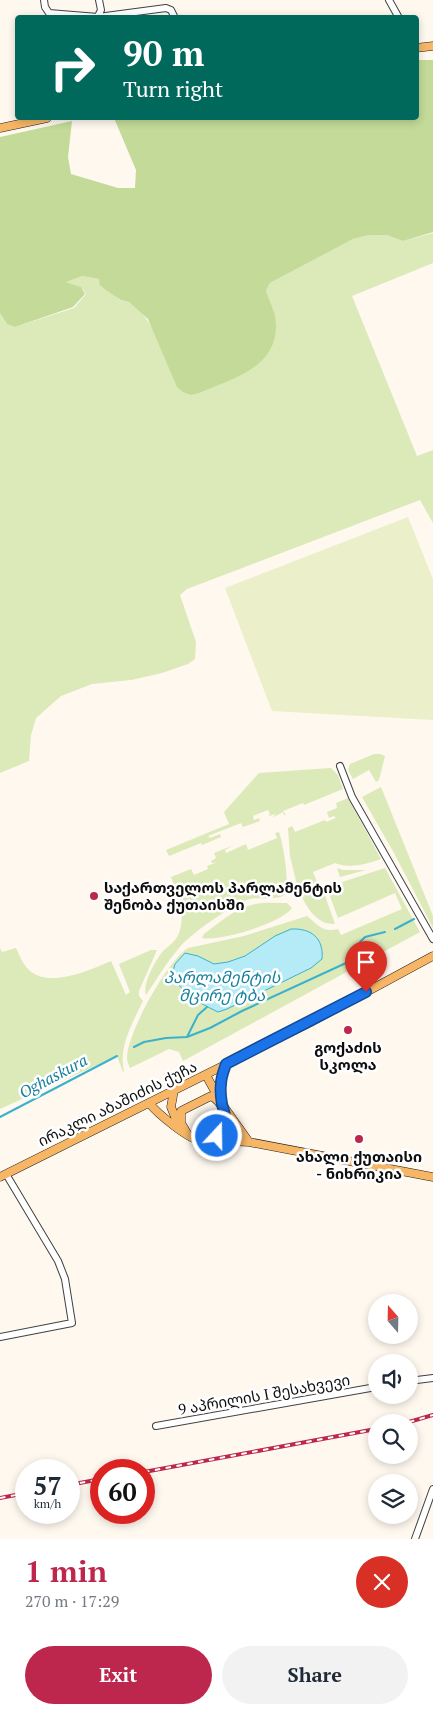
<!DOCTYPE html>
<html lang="en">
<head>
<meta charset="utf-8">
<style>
  body { margin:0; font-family:"PT Serif","Noto Sans Georgian",serif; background:#f2f2f3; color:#1f2937; height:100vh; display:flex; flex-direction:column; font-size:19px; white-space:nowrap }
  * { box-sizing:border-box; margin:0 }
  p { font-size:16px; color:#747a83 }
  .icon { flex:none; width:28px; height:28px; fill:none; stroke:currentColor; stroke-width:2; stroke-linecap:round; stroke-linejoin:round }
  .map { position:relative; height:1539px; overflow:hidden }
  .drawer { display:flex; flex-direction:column; background:#fff; flex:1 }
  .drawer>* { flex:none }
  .top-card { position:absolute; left:15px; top:15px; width:404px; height:105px; border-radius:5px; box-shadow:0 2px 8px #0003; background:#00695c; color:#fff; overflow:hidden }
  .needle { width:32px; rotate:340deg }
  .buttons { position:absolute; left:368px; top:1294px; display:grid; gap:10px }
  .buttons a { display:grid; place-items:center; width:50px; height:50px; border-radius:50%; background:#fff; box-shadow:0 2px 8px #0003; font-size:25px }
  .speed { position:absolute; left:15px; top:1459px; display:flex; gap:10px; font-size:25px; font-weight:700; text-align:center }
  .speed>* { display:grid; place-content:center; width:65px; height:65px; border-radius:50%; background:#fff; box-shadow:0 2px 8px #0003; line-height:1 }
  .speed small { font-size:12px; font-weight:400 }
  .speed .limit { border:8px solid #d22; background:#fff; color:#111 }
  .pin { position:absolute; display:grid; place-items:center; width:42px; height:42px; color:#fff; margin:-51px -21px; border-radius:50% 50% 50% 0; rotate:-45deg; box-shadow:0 0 5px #0007 }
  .pin .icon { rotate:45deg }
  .me { position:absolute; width:55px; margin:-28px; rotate:21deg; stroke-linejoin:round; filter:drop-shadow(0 0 4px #0008) }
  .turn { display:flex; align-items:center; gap:18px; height:105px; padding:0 25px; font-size:22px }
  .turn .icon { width:65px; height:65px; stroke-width:2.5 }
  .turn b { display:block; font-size:35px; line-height:42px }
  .round { display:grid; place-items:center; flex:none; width:52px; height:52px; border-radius:26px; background:#f2f2f3 }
  .overview { display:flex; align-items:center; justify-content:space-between; height:85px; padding:0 25px }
  h1 { font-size:30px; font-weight:700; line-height:38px; color:#bd264d }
  .primary-button { display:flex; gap:10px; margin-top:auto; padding:10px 25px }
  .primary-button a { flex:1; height:58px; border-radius:30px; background:#bd264d; color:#fff; font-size:20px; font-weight:700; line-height:58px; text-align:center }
  .primary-button a+a { background:#f2f2f3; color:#1f2937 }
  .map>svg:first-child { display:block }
</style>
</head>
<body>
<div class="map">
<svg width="433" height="1539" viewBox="0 0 433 1539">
  <rect width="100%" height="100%" fill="#fff8ef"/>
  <path fill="#dce9b9" d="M433 233V263L352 296 417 456 433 450V523L420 500 187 589 180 595 196 642 195 659 188 664 162 673 131 680 92 684 61 696 36 718 31 735 29 761 0 773V313L7 324 15 327 74 308 86 294 81 287 65 282 82 276 99 279 120 300 129 302 142 313 152 327 276 322 266 291 270 283 353 239 369 235H387L403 241Z
    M374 754H380L385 756 379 780 376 782 369 770 353 779 348 770 350 764Z
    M331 768 338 775 343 789 304 805 303 803 283 811 286 815H284L283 812 272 818 276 814 269 816 270 814 268 810 253 816 254 820 259 818 260 821 243 827 241 823 208 836 210 838 220 834 221 837 202 845 201 843 169 856 166 850 229 824 224 812 259 773Z
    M381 787 433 916V928L394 853 362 797Z
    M348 798 381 859C367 864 349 869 335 863L313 872 317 882 298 889 290 856 288 828 292 826 295 832 325 820 326 822 336 818 334 816 329 818 327 812 337 808 336 803Z
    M279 832C283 843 291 887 284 895 280 900 258 897 250 899 234 903 189 935 179 948 166 963 157 979 146 995 142 984 156 959 164 950 170 945 176 941 179 933 186 913 178 895 171 877L191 869 194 875 208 869 207 866 217 862 212 863 211 861 216 858 214 853 234 845 225 850 226 853 246 844 248 850 277 838 275 833Z
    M337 868 343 870H366L340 877Z
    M385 868 420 932 183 1061 179 1052 169 1049 130 1068C128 1064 127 1061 127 1057 128 1032 167 961 188 948L244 936 307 916C318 925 323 933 338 929L341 935 402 909 395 893 338 918 328 891 343 885 342 882Z
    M319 886 322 894 324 893 335 924C317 925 307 908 300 893Z
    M287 903 292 908C282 923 219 942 202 938L204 934C219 923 235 908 255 904 265 902 277 903 287 903Z
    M0 948 2 952 16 948C20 956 23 965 30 971 51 988 90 970 111 961L126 995 130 992 119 964 151 950H157L139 991V996L143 1001C133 1022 118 1047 124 1071L123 1072 117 1056 0 1109Z"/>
  <path fill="#c3da98" d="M416 60H433V232L403 241 387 235H369L353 239 270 283 266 291C269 301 276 313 276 324 277 368 232 379 199 393L191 395 183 392 177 387 148 319 129 302 121 300 106 290 100 285 99 279 82 276 66 282 81 287 85 294 73 307 15 327 7 324 0 313V137L72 121 68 157 71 174 118 188H135L136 170 114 118H416Z"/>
  <path fill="#ebf0ca" d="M408 517 433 579V720L272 711 225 588Z"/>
  <path fill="#b4ebf6" stroke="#3bb1cc" d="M291 929C311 928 324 938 322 959L311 968 227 1009 218 1012C199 1003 183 994 172 975L175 964 185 953 198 956 214 964 228 962 245 956 275 936Z"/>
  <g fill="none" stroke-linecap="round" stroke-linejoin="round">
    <path stroke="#3bb1cc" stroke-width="2" d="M395 929 414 919
      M187 1037 198 1015 207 1007
      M134 1047 144 1042 166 1038 187 1037 210 1028 242 1011 346 963 357 953 360 942 365 937 385 932
      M0 1117 117 1056"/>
    <defs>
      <path id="minor" d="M44 0 45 7 49 13 98 17 166 8 171 10 175 18
        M389 0 399 18
        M97 18 101 10 99 0
        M340 766 352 797 433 939
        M0 1337 72 1323 65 1279 58 1261 6 1174
        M409 1381 433 1378
        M156 1426 376 1387
        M415 1539 433 1489"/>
      <path id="major" d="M416 48 433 46
        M0 128 47 118
        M206 1075 222 1104 249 1142
        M174 1090 171 1107 178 1124
        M222 1100 220 1082 225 1064
        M149 1103C158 1114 189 1140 202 1141 229 1142 233 1108 211 1096L181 1111V1123L188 1135
        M209 1140 249 1142 433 1177
        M0 1177 309 1023 433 956"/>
    </defs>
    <use href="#minor" stroke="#414141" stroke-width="8"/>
    <use href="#major" stroke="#1f1f1f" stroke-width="9"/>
    <use href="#minor" stroke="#fff" stroke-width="6"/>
    <use href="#major" stroke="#f7b666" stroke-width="8"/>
    <defs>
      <path id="rail" d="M409 1422 433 1415
        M144 1472 376 1429
        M69 1485 101 1479
        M0 1498 26 1493"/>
    </defs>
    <use href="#rail" stroke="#bd264d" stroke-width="4"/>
    <use href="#rail" stroke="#fff" stroke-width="2" stroke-dasharray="5.5" stroke-linecap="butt"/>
  </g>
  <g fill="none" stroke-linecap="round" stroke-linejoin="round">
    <defs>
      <path id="route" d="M217 1136C230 1122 226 1120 222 1104 221 1098 220 1090 221 1084 221 1077 224 1070 226 1064L366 992"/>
    </defs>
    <use href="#route" stroke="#114b97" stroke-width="12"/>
    <use href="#route" stroke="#1a73e8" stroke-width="9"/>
  </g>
  <g fill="#bd264d" stroke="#fff" stroke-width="2">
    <circle cx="94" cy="896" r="5"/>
    <circle cx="348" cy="1030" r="5"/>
    <circle cx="359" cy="1139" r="5"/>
  </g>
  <g text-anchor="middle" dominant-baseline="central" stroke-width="5" stroke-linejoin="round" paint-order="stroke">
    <g font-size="15" font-weight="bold" fill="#0e0e0e" stroke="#fff">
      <text x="104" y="887" text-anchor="start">საქართველოს პარლამენტის<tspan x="104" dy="17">შენობა ქუთაისში</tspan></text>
      <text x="348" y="1047">გოქაძის<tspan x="348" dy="17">სკოლა</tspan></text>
      <text x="359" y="1156">ახალი ქუთაისი<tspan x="359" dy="17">- ნიხრიკია</tspan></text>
    </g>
    <g font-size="15" fill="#0e0e0e" stroke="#fff">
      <text transform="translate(117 1103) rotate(-26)">ირაკლი აბაშიძის ქუჩა</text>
      <text transform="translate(264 1394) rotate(-10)">9 აპრილის I შესახვევი</text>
    </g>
    <g font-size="16" font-style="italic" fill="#18809f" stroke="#fff">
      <text x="222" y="977">პარლამენტის<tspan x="222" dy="18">მცირე ტბა</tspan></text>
      <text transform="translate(53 1076) rotate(-28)">Oghaskura</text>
    </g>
  </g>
</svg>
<div class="buttons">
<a><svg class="needle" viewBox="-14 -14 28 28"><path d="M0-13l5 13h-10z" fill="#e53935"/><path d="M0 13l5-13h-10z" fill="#747a83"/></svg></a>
<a><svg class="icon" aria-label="sound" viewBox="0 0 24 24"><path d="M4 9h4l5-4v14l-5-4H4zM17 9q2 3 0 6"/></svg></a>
<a><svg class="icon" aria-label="search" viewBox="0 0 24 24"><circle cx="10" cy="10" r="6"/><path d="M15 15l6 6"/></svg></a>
<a><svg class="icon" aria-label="layers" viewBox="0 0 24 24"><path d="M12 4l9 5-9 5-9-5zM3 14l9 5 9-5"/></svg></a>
</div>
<div class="speed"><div>57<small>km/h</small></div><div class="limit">60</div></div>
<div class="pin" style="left:366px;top:992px;background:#d93025"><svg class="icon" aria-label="arrive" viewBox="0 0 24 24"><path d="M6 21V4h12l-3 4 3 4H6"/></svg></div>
<svg class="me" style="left:217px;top:1136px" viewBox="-20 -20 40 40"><circle r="17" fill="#1a73e8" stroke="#fff" stroke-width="3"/><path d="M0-11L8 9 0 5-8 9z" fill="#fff"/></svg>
<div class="top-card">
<div class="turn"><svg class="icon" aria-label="right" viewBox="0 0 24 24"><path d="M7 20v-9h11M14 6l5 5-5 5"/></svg><div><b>90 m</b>Turn right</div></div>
</div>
</div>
<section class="drawer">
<div class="overview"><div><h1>1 min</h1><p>270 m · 17:29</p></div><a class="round" style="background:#d93025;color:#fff"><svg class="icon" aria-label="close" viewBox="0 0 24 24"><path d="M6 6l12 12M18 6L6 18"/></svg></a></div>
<div class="primary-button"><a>Exit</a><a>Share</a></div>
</section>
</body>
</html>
